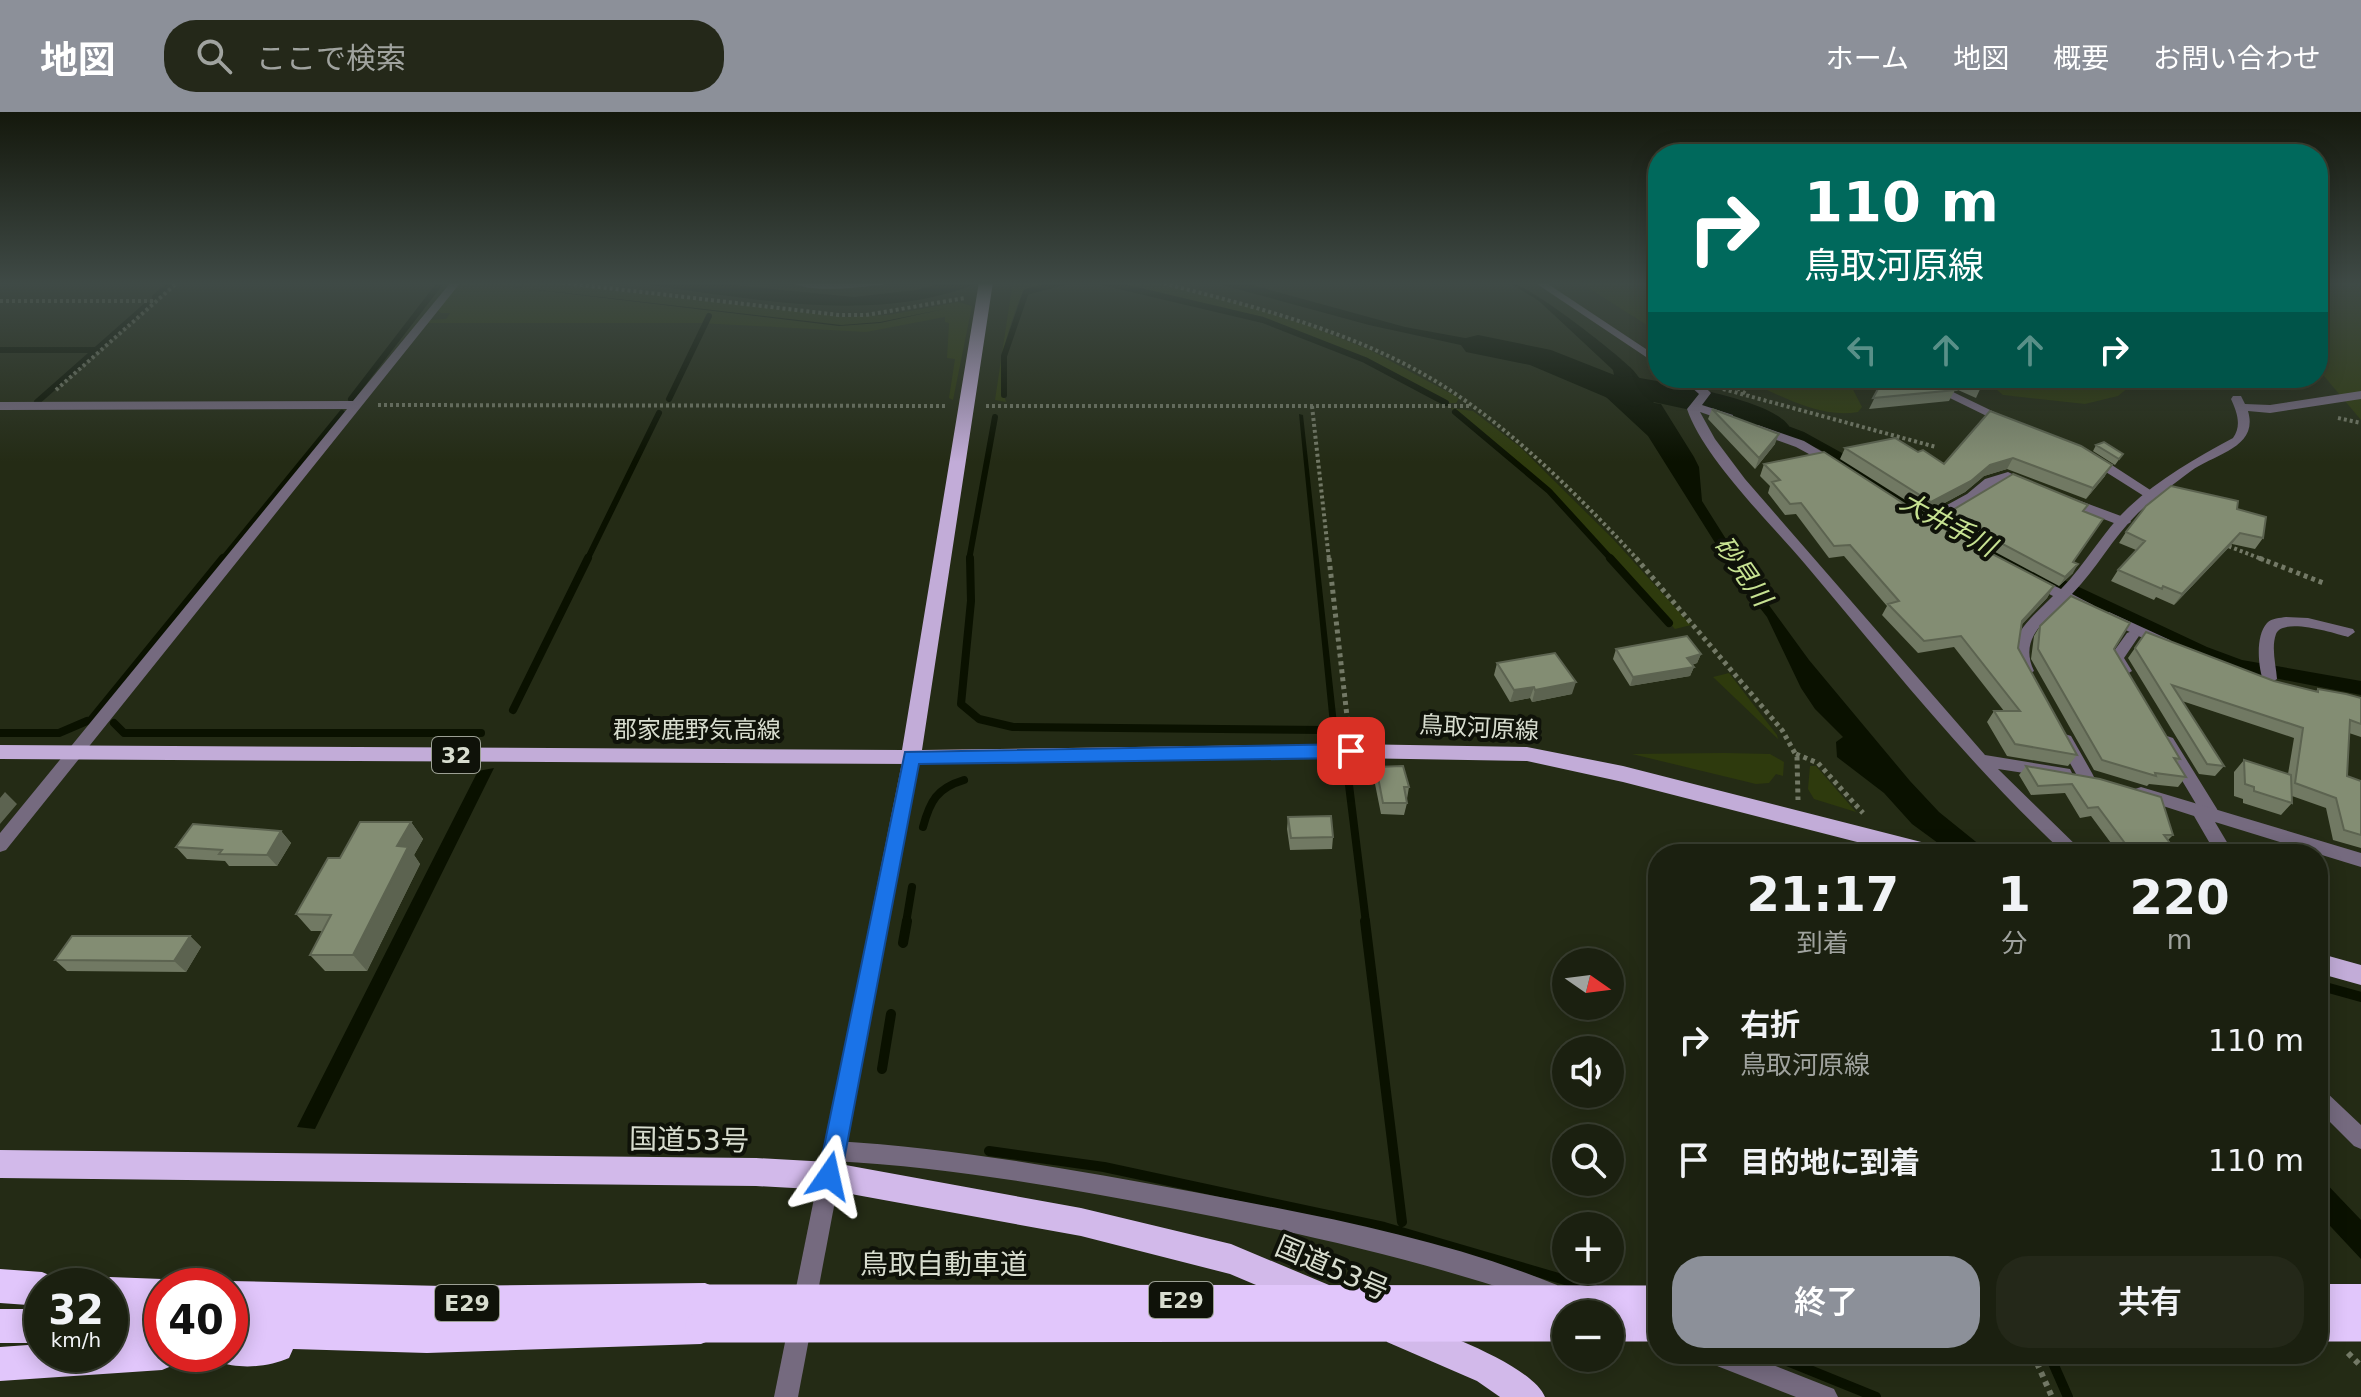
<!DOCTYPE html>
<html lang="ja">
<head>
<meta charset="utf-8">
<style>
  body { margin:0; font-family:"DejaVu Sans","Noto Sans JP",sans-serif; background:#242819; color:#f1f3f6; height:100vh; display:flex; flex-direction:column; font-size:30px; white-space:nowrap }
  * { box-sizing:border-box; margin:0 }
  p { font-size:26px; color:#a0a39f }
  .icon { flex:none; width:44px; height:44px; fill:none; stroke:currentColor; stroke-width:2; stroke-linecap:round; stroke-linejoin:round }
  .map { position:relative; flex:1; overflow:hidden }
  .side { position:absolute; left:1648px; top:732px; width:680px; height:520px; display:flex; flex-direction:column; background:#1b2010; border-radius:32px; box-shadow:0 4px 20px #0003,0 0 0 2px #393e30 }
  .side>* { flex:none }
  .banner { position:absolute; left:1648px; top:32px; width:680px; height:244px; border-radius:32px; box-shadow:0 4px 20px #0003,0 0 0 2px #393e30; background:#00695c; color:#fff; overflow:hidden }
  .needle { width:52px; rotate:104deg }
  .tools { position:absolute; left:1552px; top:836px; display:grid; gap:16px }
  .tools a { display:grid; place-items:center; width:72px; height:72px; border-radius:50%; background:#1b2010; box-shadow:0 4px 20px #0003,0 0 0 2px #393e30; font-size:40px }
  .speed { position:absolute; left:24px; top:1156px; display:flex; gap:16px; font-size:40px; font-weight:700; text-align:center }
  .speed>* { display:grid; place-content:center; width:104px; height:104px; border-radius:50%; background:#1b2010; box-shadow:0 4px 20px #0003,0 0 0 2px #393e30; line-height:1 }
  .speed small { font-size:20px; font-weight:400 }
  .speed .limit { border:12px solid #d22; background:#fff; color:#111 }
  .pin { position:absolute; display:grid; place-items:center; width:68px; height:68px; color:#fff; margin:-34px; border-radius:16px; box-shadow:0 4px 12px #0006 }
  .me { position:absolute; width:88px; margin:-44px; rotate:11deg; stroke-linejoin:round; filter:drop-shadow(0 0 6px #0008) }
  .turn { display:flex; align-items:center; gap:28px; height:168px; padding:0 24px; font-size:36px }
  .turn .icon { width:104px; height:104px; stroke-width:2.5 }
  .turn b { display:block; font-size:56px; line-height:68px }
  .lanes { display:flex; align-items:center; height:76px; padding:0 24px; background:#0003; justify-content:center; gap:40px; direction:ltr }
  .lanes .off { opacity:.35 }
  .eta { display:flex; justify-content:space-evenly; align-items:center; height:136px; text-align:center }
  .eta b { font-size:48px; font-weight:600; line-height:56px }
  .button { display:flex; gap:16px; margin-top:auto; padding:16px 24px }
  .button a { flex:1; height:92px; border-radius:32px; background:#8c9099; color:#fff; font-size:32px; font-weight:600; line-height:92px; text-align:center }
  .button a+a { background:#242819; color:#f1f3f6 }
  ul { padding:0; list-style:none }
  li { display:flex; align-items:center; gap:24px; height:120px; padding:0 24px }
  li div { flex:1 }
  li b { display:block; font-size:30px }
  li em { font-style:normal }
  header { display:flex; align-items:center; gap:48px; box-sizing:border-box; height:112px; padding:0 40px; background:#8c9099; color:#fff }
  header strong { font-size:38px }
  nav { display:flex; gap:44px; margin-inline-start:auto; font-size:28px }
  .search { width:560px; height:72px; background:#242819; display:flex; align-items:center; gap:20px; box-sizing:border-box; padding:0 28px; border-radius:32px; color:#a0a39f; font-size:30px }
  .map>svg:first-child { display:block }
</style>
</head>
<body>
<header>
<strong>地図</strong>
<div class="search"><svg class="icon" aria-label="search" viewBox="0 0 24 24"><circle cx="10" cy="10" r="6"/><path d="M15 15l6 6"/></svg>ここで検索</div>
<nav><a>ホーム</a><a>地図</a><a>概要</a><a>お問い合わせ</a></nav>
</header>
<div class="map">
<svg width="2361" height="1285" viewBox="0 0 2361 1285">
  <rect width="100%" height="100%" fill="#242b15"/>
  <path fill="#2e3a0d" d="M459 170H539L845 205 888 203 958 190 972 194 953 288 949 286 955 247 947 246 949 211 945 210V205L866 220 700 211H427L430 208 446 207 450 201H441L436 197Z
    M1017 170H1060L1022 181C1009 215 994 255 1006 290L995 288 1012 175Z
    M1108 170H1154L1242 192 1312 215 1370 238 1459 286 1456 291H1448L1366 248 1264 208Z
    M1579 170H1658V220Z
    M2318 170H2361V308L2318 257Z
    M1742 266H1847L1862 295 1858 300C1819 307 1777 282 1742 266Z
    M1983 266H2140L2118 284 2085 292 2003 283Z
    M1451 296 1473 299 1520 335 1613 427 1691 513 1675 517 1549 378Z
    M1729 561 1777 623 1778 627 1713 565Z
    M1724 641 1770 642 1784 650 1783 664 1776 662 1769 671 1756 672 1632 642Z
    M1810 654H1816L1856 700 1814 687 1808 677Z"/>
  <path fill="#0a1100" d="M471 170 841 213 880 210 944 197 880 211 839 214Z
    M624 170H702L854 185 916 178 947 170H981C869 216 740 183 624 170Z
    M1211 170H1241L1405 215 1546 241 1539 250 1369 213Z
    M1508 170C1526 170 1614 239 1630 255 1641 265 1646 279 1654 291L1661 292 1694 345 1699 355 1702 389 1760 481 1809 548 1910 669 1939 700 1991 742H1953L1912 712 1884 681 1837 645 1836 630 1843 625 1815 597 1801 576 1767 505 1741 472 1648 324 1578 259 1609 264 1614 263 1613 258 1539 189Z
    M1715 287 1804 320 1842 341 1951 415 2207 535 2242 548 2361 569V583L2254 562 2164 527 2014 455 1915 402 1819 337 1708 296Z
    M1299 302 1303 303 1337 612H1330Z
    M494 656 315 1017 297 1015 478 659Z
    M2318 1063 2361 1108V1147L2318 1101Z"/>
  <g fill="none" stroke-linecap="round" stroke-linejoin="round">
    <path stroke="#0a1100" stroke-width="6" d="M1102 170 1263 208 1365 248 1446 291
      M155 185 173 170
      M0 238H95
      M1004 283V244L1026 180 1063 170
      M351 287 441 170
      M669 287 709 204
      M37 290 147 193
      M1455 300 1549 379 1612 448
      M222 448 342 301
      M587 448 659 301
      M969 448 995 305"/>
    <path stroke="#0a1100" stroke-width="8" d="M970 446 971 489 961 592 979 607 1013 615 1324 618
      M1610 446 1669 511
      M513 598 588 446
      M91 608 223 446
      M114 611 124 621H481
      M0 621H59L87 609
      M1348 665 1366 811
      M923 715C930 689 937 676 964 668
      M906 811 912 775"/>
    <path stroke="#0a1100" stroke-width="10" d="M1365 809 1402 1110
      M903 831 907 809
      M2318 873 2361 885
      M882 957 891 902
      M989 1039 1104 1055 1384 1115 1596 1177
      M1770 1242 1876 1285
      M2049 1242 2068 1285"/>
    <path fill="#0a1100" fill-rule="evenodd" d="M1478 223 1551 238 1622 266 1630 264C1665 271 1770 286 1789 314L1784 322 1771 325 1709 302 1649 289 1635 295 1622 292 1530 253 1466 240 1461 233 1466 226Z"/>
    <path stroke="#737966" stroke-width="4" stroke-dasharray="3 3" stroke-linecap="butt" d="M556 170 839 203H866L965 186
      M1158 170C1256 195 1362 221 1448 277 1515 320 1584 389 1638 448
      M0 189H155
      M1652 221 1658 224
      M1723 266 1749 284
      M1723 277 1936 335
      M56 278 178 170
      M378 293 948 294
      M986 294H1469
      M1312 294 1329 448
      M2338 306 2361 311
      M2223 432 2264 448"/>
    <path stroke="#737966" stroke-width="5" stroke-dasharray="4 4" stroke-linecap="butt" d="M1329 446 1349 622
      M1636 446 1782 618 1797 645 1798 688
      M2259 446 2326 472
      M1796 642 1818 651 1863 701"/>
    <path stroke="#737966" stroke-width="6" stroke-dasharray="5 5" stroke-linecap="butt" d="M2348 1241 2361 1254
      M2033 1242 2052 1285"/>
    <path fill="#756a7f" fill-rule="evenodd" d="M1909 266H1924L2013 309 2011 312H2003Z
      M2094 343 2098 344 2158 383 2152 387 2147 386 2090 350 2088 347Z
      M2008 360 2033 372 2027 376 2007 368 1995 373 1977 388 1928 413H1918L1916 410 1967 382 1985 367Z
      M2067 384 2129 407 2131 410 2124 414 2119 413 2062 391 2060 388Z
      M2286 505 2308 506 2353 517 2355 520 2348 525C2333 521 2283 505 2276 522 2271 536 2276 553 2277 567L2269 572 2264 571C2258 556 2255 524 2267 511 2272 506 2280 506 2286 505Z
      M2132 519 2139 524 2124 546 2132 559 2124 564 2119 563 2109 546 2127 521Z
      M2167 624 2173 626 2217 697 2219 702 2217 707H2205L2159 630Z"/>
    <path fill="#756a7f" fill-rule="evenodd" d="M451 170H461L6 738 0 740V721L347 297 0 298V290L353 289Z
      M791 170H887L882 173C858 175 811 182 791 170Z
      M1534 170H1545L1658 245V253Z
      M1681 266H1694L1709 279 1711 281 1702 293 1733 303V309L1729 310 1700 300 1715 327 1745 367 1985 643 2070 657 2072 661 2070 665 2064 667 1998 657 2085 742H2065C1969 653 1889 551 1805 452 1771 412 1703 345 1687 297L1699 282Z
      M2361 279V287L2270 301 2248 299C2259 336 2214 342 2191 359 2174 372 2154 386 2138 401 2113 425 2096 458 2072 482L2093 493 2095 496 2093 499H2083L2064 490C2043 511 2019 527 2034 559L2026 564 2021 563C2001 526 2030 508 2053 484L2029 472 2027 469 2029 466H2039L2061 477C2086 452 2103 419 2129 395 2159 367 2196 346 2233 326 2242 314 2237 300 2231 287L2233 284H2241L2245 292 2270 293Z
      M1758 313 1804 329 1841 351 1839 354H1831L1796 335 1754 320V314Z
      M2109 500 2170 528 2172 531 2170 534H2160L2104 508 2102 505 2104 502Z
      M2065 622 2071 624 2092 661 2094 665 2092 669H2080L2057 628Z
      M2141 675 2361 741V755L2215 710 2234 742H2216L2194 704 2135 685 2133 681 2135 677Z
      M2318 976 2325 979 2361 1013V1037L2354 1034 2318 998Z
      M834 1029C956 1036 1074 1058 1194 1080 1315 1103 1442 1126 1557 1173L1560 1181 1557 1189 1549 1192C1424 1148 1296 1120 1165 1095 1055 1074 946 1055 834 1049L827 1046 824 1039 827 1032Z
      M1704 1242H1745L1834 1277 1838 1285H1796L1707 1250Z"/>
    <path fill="#756a7f" fill-rule="evenodd" d="M911 639 919 645 798 1285H774L903 645Z"/>
    <path fill="#c2acd8" fill-rule="evenodd" d="M979 170H993L922 638 1351 632 1527 635 1623 654 1937 734 1945 736 1948 742H1904L1623 670 1527 649 1351 646 911 652 0 647V633L902 638Z
      M2318 841 2361 853V873L2318 861Z"/>
    <path fill="#d2b9ea" fill-rule="evenodd" d="M0 1038 756 1046 829 1050 1081 1096 1231 1132 1329 1173 1333 1184 1329 1195 1318 1199 1230 1162 1081 1124 829 1078 756 1074 0 1066Z
      M1398 1203C1433 1218 1532 1252 1545 1285H1500L1477 1269 1387 1230 1382 1219 1387 1208Z"/>
    <path fill="#e1c6fb" fill-rule="evenodd" d="M0 1157 42 1160 54 1165 57 1174H42V1194L0 1191Z
      M110 1165 162 1167 174 1172 162 1174V1242H179L174 1253 162 1258 0 1269V1235L42 1232V1242H110V1174H97Z
      M230 1169 443 1174 705 1171 717 1176 722 1188 717 1200 711 1202 718 1215 713 1227 701 1232 427 1241 293 1237 289 1246C269 1255 238 1258 218 1249L215 1242H230V1174H219Z
      M2318 1172H2361V1206H2318Z
      M0 1197H42V1231H0Z"/>
    <path stroke="#e1c6fb" stroke-width="31" d="M705 1188 1658 1189
      M1610 1214H1658
      M2318 1214H2361
      M701 1215 1566 1214"/>
  </g>
  <path fill="#717963" d="M1882 266H1929L1955 278 1949 289 1869 297 1884 267Z
    M1931 266H1969L1981 275 1976 286Z
    M1712 297 1775 332 1755 357 1708 307Z
    M1990 299 2105 364 2086 387 2007 357 1984 364 1965 380 1926 401 1840 347 1845 336 1918 340 1944 352Z
    M2096 333 2123 342 2115 353 2093 339Z
    M1764 352 1942 416 2054 474 2047 486 2021 513 2018 536 2077 643 2068 654 2007 644 1987 610 1994 599H2004L1954 535 1918 541 1882 503 1887 494 1844 444 1829 446 1796 402 1785 403 1768 381 1770 374 1760 364Z
    M2088 393 2084 399 2073 450V461L2059 474 1941 411 1946 402Z
    M2237 397 2263 426 2255 437 2232 432 2174 493 2156 485 2154 488 2111 469 2118 458 2136 438 2119 431 2126 420Z
    M2040 514 2114 537 2180 647 2177 651 2186 665 2178 675 2149 672 2147 674 2094 658 2031 547 2034 524Z
    M2146 520 2274 569 2316 579 2318 577 2361 586V625L2349 621 2347 664 2361 669V736L2333 728 2326 696 2292 684V691L2281 703 2243 691V687L2234 684V660L2244 648 2288 662 2294 626 2182 589 2224 654 2215 664 2199 662 2128 546Z
    M1616 537 1701 542 1697 551 1692 553 1694 555 1690 564 1630 574 1613 547Z
    M1497 551 1572 582 1532 590 1530 586 1510 590 1494 563Z
    M2026 654 2100 667 2173 723 2168 728 2178 742H2119L2091 704 2080 706 2065 681 2031 683 2019 663Z
    M1376 655 1409 675 1407 687H1406L1407 691 1404 703 1381 702 1374 667Z
    M1288 705 1333 725 1332 737 1290 738 1287 717Z
    M411 710 423 727 414 743 420 752 367 859H325L310 843 322 819H311L296 802Z
    M281 719 291 731 277 754H229L225 749 187 747 176 735Z
    M190 824 201 835 186 860 67 859 55 848Z"/>
  <path fill="#5c6350" d="M1779 322 1775 332 1755 357 1759 346Z
    M2013 346 2007 357 1984 364 1965 380 1926 401 1931 390 1990 353Z
    M2112 353 2105 364 2086 387 2093 376Z
    M2240 421 2232 432 2174 493 2182 482Z
    M2078 452 2073 461 2059 474 2065 465Z
    M2054 474 2047 486 2015 520 2022 509Z
    M1701 542 1697 551 1683 555 1687 546Z
    M1694 555 1690 564 1630 574 1633 565Z
    M1576 570 1572 582 1532 590 1535 578Z
    M1534 575 1530 586 1510 590 1514 578Z
    M5 680 17 692 0 712V686Z
    M411 710 423 727 414 743 420 752 367 859 353 843 397 734Z
    M281 719 291 731 277 754 267 743Z
    M190 824 201 835 186 860 174 849Z"/>
  <path fill="#838d73" stroke="#5c6350" stroke-width="2" d="M1884 266H1929L1955 278 1873 286Z
    M1960 266H1969L1981 275Z
    M1712 297 1779 322 1759 346Z
    M1990 299 2081 334 2112 353 2093 376 2013 346 1990 353 1971 369 1931 390 1845 336 1895 326 1918 340 1923 338 1944 352Z
    M2104 330 2123 342 2119 347 2096 333Z
    M1824 340 1942 416 2054 474 2022 509 2018 536 2077 643 2015 632 1994 599H2020L1961 524 1924 529 1888 492 1899 489 1850 433 1834 434 1801 391 1790 392 1772 370 1780 368 1764 352Z
    M2013 362 2088 393 2083 399 2103 407 2073 450 2078 452 2065 465 1946 402Z
    M2171 374 2238 389 2237 397 2266 405 2263 426 2240 421 2182 482 2163 474 2162 477 2118 458 2145 429 2126 420 2146 394Z
    M2071 484 2130 511 2114 537 2180 647 2174 646 2186 665 2155 661 2156 664 2102 648 2038 537 2040 514Z
    M2146 520 2274 569 2318 580V577L2346 582 2361 586V612L2350 608 2347 664 2361 669V723L2344 718 2336 686 2295 671 2303 616 2172 573 2224 654 2207 652 2135 536Z
    M1687 524 1701 542 1687 546 1694 555 1633 565 1616 537Z
    M1555 541 1576 570 1535 578 1534 575 1514 578 1497 551Z
    M2244 648 2291 663 2292 691 2254 679V675L2245 672Z
    M1403 654 1409 675H1404L1407 691H1383L1376 655Z
    M2026 654 2100 667 2161 685 2173 723H2164L2178 742H2133L2098 695 2088 696 2072 672 2038 674Z
    M1331 704 1333 725 1291 726 1288 705Z
    M360 710H411L397 734 408 735 353 843H310L331 803 296 802 328 746H340Z
    M193 712 281 719 267 743 219 742 222 738 176 735Z
    M72 824H190L174 849 55 848Z"/>
  <linearGradient id="sky" x2="0" y2="1"><stop stop-color="#14180c"/><stop offset="0.49" stop-color="#3f4a46"/><stop offset="1" stop-color="#3f4a46" stop-opacity="0"/></linearGradient>
  <rect width="2361" height="350" fill="url(#sky)"/>
  <path fill="#1a73e8" stroke="#114b97" stroke-width="2" d="M1351 632 1360 639 1351 646 919 652 841 1064 838 1072 829 1075 821 1072 818 1064 905 640Z"/>
  <g text-anchor="middle" dominant-baseline="central" stroke-width="8" stroke-linejoin="round" paint-order="stroke">
    <g fill="#0f1209" stroke="#9ca094" stroke-width="2">
      <rect x="432" y="625" width="48" height="36" rx="6"/>
      <rect x="1149" y="1170" width="64" height="36" rx="6"/>
      <rect x="435" y="1173" width="64" height="36" rx="6"/>
    </g>
    <g font-size="22" font-weight="bold" fill="#d8ddcf">
      <text x="456" y="643">32</text>
      <text x="1181" y="1188">E29</text>
      <text x="467" y="1191">E29</text>
    </g>
    <g font-size="24" fill="#d8ddcf" stroke="#0f1209">
      <text transform="translate(1479 616) rotate(3)">鳥取河原線</text>
      <text x="697" y="618">郡家鹿野気高線</text>
    </g>
    <g font-size="26" font-style="italic" fill="#c7e292" stroke="#0f1209">
      <text transform="translate(1948 412) rotate(29)">大井手川</text>
      <text transform="translate(1743 459) rotate(55)">砂見川</text>
    </g>
    <g font-size="28" fill="#d8ddcf" stroke="#0f1209">
      <text transform="translate(689 1028) rotate(1)">国道53号</text>
      <text x="944" y="1152">鳥取自動車道</text>
      <text transform="translate(1332 1156) rotate(23)">国道53号</text>
    </g>
  </g>
</svg>
<div class="tools">
<a><svg class="needle" viewBox="-14 -14 28 28"><path d="M0-13l5 13h-10z" fill="#e53935"/><path d="M0 13l5-13h-10z" fill="#a0a39f"/></svg></a>
<a><svg class="icon" aria-label="sound" viewBox="0 0 24 24"><path d="M4 9h4l5-4v14l-5-4H4zM17 9q2 3 0 6"/></svg></a>
<a><svg class="icon" aria-label="search" viewBox="0 0 24 24"><circle cx="10" cy="10" r="6"/><path d="M15 15l6 6"/></svg></a>
<a>+</a>
<a>−</a>
</div>
<div class="speed"><div>32<small>km/h</small></div><div class="limit">40</div></div>
<div class="pin" style="left:1351px;top:639px;background:#d93025"><svg class="icon" aria-label="arrive" viewBox="0 0 24 24"><path d="M6 21V4h12l-3 4 3 4H6"/></svg></div>
<svg class="me" style="left:829px;top:1064px" viewBox="-20 -20 40 40"><path d="M0-17L14 15 0 8-14 15z" fill="#1a73e8" stroke="#fff" stroke-width="4"/></svg>
<div class="banner">
<div class="turn"><svg class="icon" aria-label="right" viewBox="0 0 24 24"><path d="M7 20v-9h11M14 6l5 5-5 5"/></svg><div><b>110 m</b>鳥取河原線</div></div>
<div class="lanes"><svg class="icon off" aria-label="left" viewBox="0 0 24 24"><path d="M17 20v-9H6M10 6l-5 5 5 5"/></svg><svg class="icon off" aria-label="ahead" viewBox="0 0 24 24"><path d="M12 20V5M6 11l6-6 6 6"/></svg><svg class="icon off" aria-label="ahead" viewBox="0 0 24 24"><path d="M12 20V5M6 11l6-6 6 6"/></svg><svg class="icon" aria-label="right" viewBox="0 0 24 24"><path d="M7 20v-9h11M14 6l5 5-5 5"/></svg></div>
</div>
<section class="side">
<div class="eta">
<div><b>21:17</b><p>到着</p></div>
<div><b>1</b><p>分</p></div>
<div><b>220</b><p>m</p></div>
</div>
<ul>
<li><svg class="icon" aria-label="right" viewBox="0 0 24 24"><path d="M7 20v-9h11M14 6l5 5-5 5"/></svg><div><b>右折</b><p>鳥取河原線</p></div><em>110 m</em></li>
<li><svg class="icon" aria-label="arrive" viewBox="0 0 24 24"><path d="M6 21V4h12l-3 4 3 4H6"/></svg><div><b>目的地に到着</b></div><em>110 m</em></li>
</ul>
<div class="button"><a>終了</a><a>共有</a></div>
</section>
</div>
</body>
</html>
